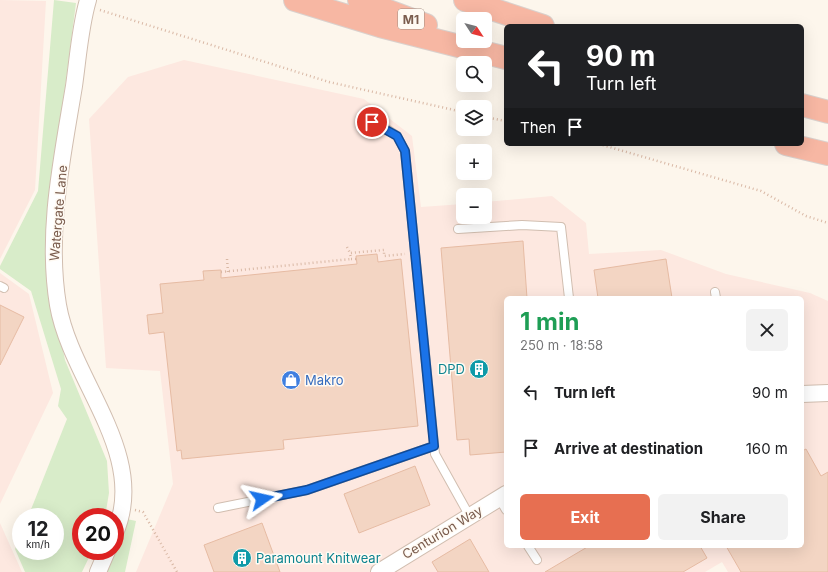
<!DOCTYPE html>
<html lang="en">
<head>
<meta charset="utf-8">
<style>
  body { margin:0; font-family:Inter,sans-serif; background:#f2f2f2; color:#202124; height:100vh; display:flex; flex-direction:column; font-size:15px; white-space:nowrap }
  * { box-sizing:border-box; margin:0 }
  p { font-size:13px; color:#757577 }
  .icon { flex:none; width:22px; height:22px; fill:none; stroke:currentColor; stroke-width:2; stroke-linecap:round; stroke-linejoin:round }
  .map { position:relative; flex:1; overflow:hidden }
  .drawer { position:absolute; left:504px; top:296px; width:300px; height:252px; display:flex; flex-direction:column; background:#fff; border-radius:6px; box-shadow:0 4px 16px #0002 }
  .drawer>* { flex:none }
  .hud { position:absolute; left:504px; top:24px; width:300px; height:122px; border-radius:6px; box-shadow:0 4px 16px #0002; background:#202124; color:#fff; overflow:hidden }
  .needle { width:26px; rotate:126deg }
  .fabs { position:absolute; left:456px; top:12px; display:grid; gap:8px }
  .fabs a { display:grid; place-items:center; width:36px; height:36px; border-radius:6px; background:#fff; box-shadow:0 4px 16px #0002; font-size:20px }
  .speed { position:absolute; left:12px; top:508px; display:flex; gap:8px; font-size:20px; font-weight:700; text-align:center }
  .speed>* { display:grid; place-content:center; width:52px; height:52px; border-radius:50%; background:#fff; box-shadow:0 4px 16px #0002; line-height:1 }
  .speed small { font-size:10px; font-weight:400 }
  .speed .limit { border:6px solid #d22; background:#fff; color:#111 }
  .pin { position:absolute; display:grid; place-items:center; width:34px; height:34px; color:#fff; margin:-17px; border:2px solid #fff; border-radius:50%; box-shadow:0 1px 4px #0007 }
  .me { position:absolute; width:44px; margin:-22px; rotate:79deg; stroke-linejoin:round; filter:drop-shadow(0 0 3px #0008) }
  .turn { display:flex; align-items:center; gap:14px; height:84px; padding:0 16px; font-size:18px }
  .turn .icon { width:52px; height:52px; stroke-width:2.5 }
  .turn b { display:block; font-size:28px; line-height:34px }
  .then { display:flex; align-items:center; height:38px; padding:0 16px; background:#0003; gap:8px; font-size:15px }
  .round { display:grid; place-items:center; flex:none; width:42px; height:42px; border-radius:6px; background:#f2f2f2 }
  .overview { display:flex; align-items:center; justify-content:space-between; height:68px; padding:0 16px }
  h1 { font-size:24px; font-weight:700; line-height:30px; color:#1e9e55 }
  .button { display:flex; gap:8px; margin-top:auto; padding:8px 16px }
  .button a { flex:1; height:46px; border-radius:6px; background:#e76f51; color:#fff; font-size:16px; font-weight:700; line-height:46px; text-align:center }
  .button a+a { background:#f2f2f2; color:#202124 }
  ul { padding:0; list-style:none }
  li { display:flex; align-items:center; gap:12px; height:56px; padding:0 16px }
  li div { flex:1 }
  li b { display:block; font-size:15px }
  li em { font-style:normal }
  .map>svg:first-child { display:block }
</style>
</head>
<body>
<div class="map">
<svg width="828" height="572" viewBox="0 0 828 572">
  <rect width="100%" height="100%" fill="#fdf6ec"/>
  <path fill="#fde8e0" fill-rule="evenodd" d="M0 0 46 1 35 190 0 259Z
    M184 60 364 99 412 136 421 207 463 204V217H485V202L552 196 586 223 589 254 661 250 726 274 810 293 828 301V572H728L722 562 705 572H136L173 484 160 371 106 368 89 119 128 77ZM506 298H802V546H506Z
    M0 273 29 294 53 393 0 504Z
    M0 523 22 572H0Z"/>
  <path fill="#d8ecc9" d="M54 0 76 3 52 188 48 275 65 360 107 461 109 493 105 517H81V551H92L82 572H25L15 549 21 534V551H55V517H28L67 419 58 406 61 389 31 291 0 269V266L38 191Z
    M127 519 136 521 125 572H106Z"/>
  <path fill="#f3d5c3" stroke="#e6bba3" d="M523 241 527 298H506V452L470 455 469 439 457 440 441 248Z
    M377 254 378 262 401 259 418 426 283 440 284 449 182 459 181 450 177 451 164 332 149 334 147 315 163 313 160 284 204 280 203 271 221 270V278L357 264 356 256Z
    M666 259 672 298H598L594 270Z
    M0 305 24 317 0 365Z
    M806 449 821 476 828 472V572H741L726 546H802V451Z
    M415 466 430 505 359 533 344 494Z
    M262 523 280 572H214L204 545Z
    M470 539 489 572H438L432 562Z
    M589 546H700L707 558 683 572H545Z"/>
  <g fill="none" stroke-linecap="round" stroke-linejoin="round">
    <defs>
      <path id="lane" d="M361 119 385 128 397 136 405 151 435 454 469 515
        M458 229 522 225 561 227 569 298
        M0 286 4 288
        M715 292 716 298
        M499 498 506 510
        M218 508 307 490 434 446
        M528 546 537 560"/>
      <path id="street" d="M88 0C80 27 78 58 74 86 62 159 46 232 58 305 71 381 149 454 115 533
        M802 394 828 393
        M98 572 107 551
        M379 572 506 494"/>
      <path id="highway" d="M295 0 380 26 506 58
        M359 0 426 25
        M465 0 543 26
        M802 105 828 112
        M786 144 828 154"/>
    </defs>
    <use href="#lane" stroke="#d1beb0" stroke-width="10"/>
    <use href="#street" stroke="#d1beb0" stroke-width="18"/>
    <use href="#highway" stroke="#dad1cd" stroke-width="24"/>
    <path stroke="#d9b8a5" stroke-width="2.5" stroke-dasharray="1 3" stroke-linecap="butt" d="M100 10 329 82 463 112
      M485 117 506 121
      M599 144 761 191 806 216 828 223
      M347 247 350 253
      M227 259 228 272
      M356 259H351L350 253 384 250V256L405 254
      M221 272 351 259
      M135 510 143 512 177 572"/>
    <use href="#lane" stroke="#fff" stroke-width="8"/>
    <use href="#street" stroke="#fff" stroke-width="16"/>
    <use href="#highway" stroke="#f7b7a3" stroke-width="22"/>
  </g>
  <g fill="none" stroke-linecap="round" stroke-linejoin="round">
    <defs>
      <path id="route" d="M262 499 307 490 434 446 405 151 397 136 372 122"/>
    </defs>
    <use href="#route" stroke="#114b97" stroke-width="10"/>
    <use href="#route" stroke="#1a73e8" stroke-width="7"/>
  </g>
  <defs>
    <symbol id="building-disc" viewBox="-11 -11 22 22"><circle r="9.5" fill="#0f9aa8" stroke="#fffaf3"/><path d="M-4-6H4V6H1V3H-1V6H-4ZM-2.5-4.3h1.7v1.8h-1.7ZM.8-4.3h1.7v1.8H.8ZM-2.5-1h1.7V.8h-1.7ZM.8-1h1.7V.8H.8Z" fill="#fff"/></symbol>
    <symbol id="shop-disc" viewBox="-11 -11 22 22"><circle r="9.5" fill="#3f7fe0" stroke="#fffaf3"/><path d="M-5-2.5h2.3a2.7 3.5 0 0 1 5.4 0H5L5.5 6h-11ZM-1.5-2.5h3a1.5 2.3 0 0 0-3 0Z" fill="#fff"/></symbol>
  </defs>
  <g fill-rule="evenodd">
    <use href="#building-disc" x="468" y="358" width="22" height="22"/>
    <use href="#shop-disc" x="280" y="369" width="22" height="22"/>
    <use href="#building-disc" x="231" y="547" width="22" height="22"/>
  </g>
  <g text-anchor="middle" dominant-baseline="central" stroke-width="3" stroke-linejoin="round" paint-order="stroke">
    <rect fill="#fffaf3" stroke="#a28b7f" stroke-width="1" x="398" y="9" width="26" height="20" rx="3"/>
    <g font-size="12" font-weight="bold" fill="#7a5c4d">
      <text x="411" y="19">M1</text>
    </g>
    <g font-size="13" fill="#7a5c4d" stroke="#fffaf3">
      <text transform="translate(58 213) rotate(-85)">Watergate Lane</text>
      <text transform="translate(442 532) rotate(-31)">Centurion Way</text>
    </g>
    <g font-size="13" fill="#0d838f" stroke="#fffaf3" text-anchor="end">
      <text x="465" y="369">DPD</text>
      <text x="256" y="558" text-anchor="start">Paramount Knitwear</text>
    </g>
    <g font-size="13" fill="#366cbe" stroke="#fffaf3" text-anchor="start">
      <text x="305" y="380">Makro</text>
    </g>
  </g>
</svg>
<div class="fabs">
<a><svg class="needle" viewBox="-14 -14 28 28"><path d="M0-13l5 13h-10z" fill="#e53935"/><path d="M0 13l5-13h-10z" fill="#757577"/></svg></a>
<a><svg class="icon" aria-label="search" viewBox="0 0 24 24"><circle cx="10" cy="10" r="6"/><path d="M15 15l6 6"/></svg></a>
<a><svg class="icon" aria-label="layers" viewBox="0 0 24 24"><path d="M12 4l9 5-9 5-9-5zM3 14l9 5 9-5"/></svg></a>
<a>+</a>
<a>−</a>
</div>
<div class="speed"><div>12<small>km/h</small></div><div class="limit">20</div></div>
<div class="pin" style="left:372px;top:122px;background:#d93025"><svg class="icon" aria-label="arrive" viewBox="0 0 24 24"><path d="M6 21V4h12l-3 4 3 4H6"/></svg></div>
<svg class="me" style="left:262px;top:499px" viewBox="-20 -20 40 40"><path d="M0-17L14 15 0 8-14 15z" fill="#1a73e8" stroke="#fff" stroke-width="4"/></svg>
<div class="hud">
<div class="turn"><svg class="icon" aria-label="left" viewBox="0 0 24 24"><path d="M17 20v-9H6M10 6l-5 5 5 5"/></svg><div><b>90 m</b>Turn left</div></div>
<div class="then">Then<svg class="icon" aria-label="arrive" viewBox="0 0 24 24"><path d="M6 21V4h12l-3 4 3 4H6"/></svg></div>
</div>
<section class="drawer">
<div class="overview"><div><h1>1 min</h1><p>250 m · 18:58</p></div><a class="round"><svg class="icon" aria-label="close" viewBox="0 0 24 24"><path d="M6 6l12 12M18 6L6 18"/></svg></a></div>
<ul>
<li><svg class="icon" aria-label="left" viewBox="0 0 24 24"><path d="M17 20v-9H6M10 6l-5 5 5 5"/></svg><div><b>Turn left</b></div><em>90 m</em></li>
<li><svg class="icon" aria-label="arrive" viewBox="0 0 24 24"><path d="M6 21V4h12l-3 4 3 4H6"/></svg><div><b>Arrive at destination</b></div><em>160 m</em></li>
</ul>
<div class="button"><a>Exit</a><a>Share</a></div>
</section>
</div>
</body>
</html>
